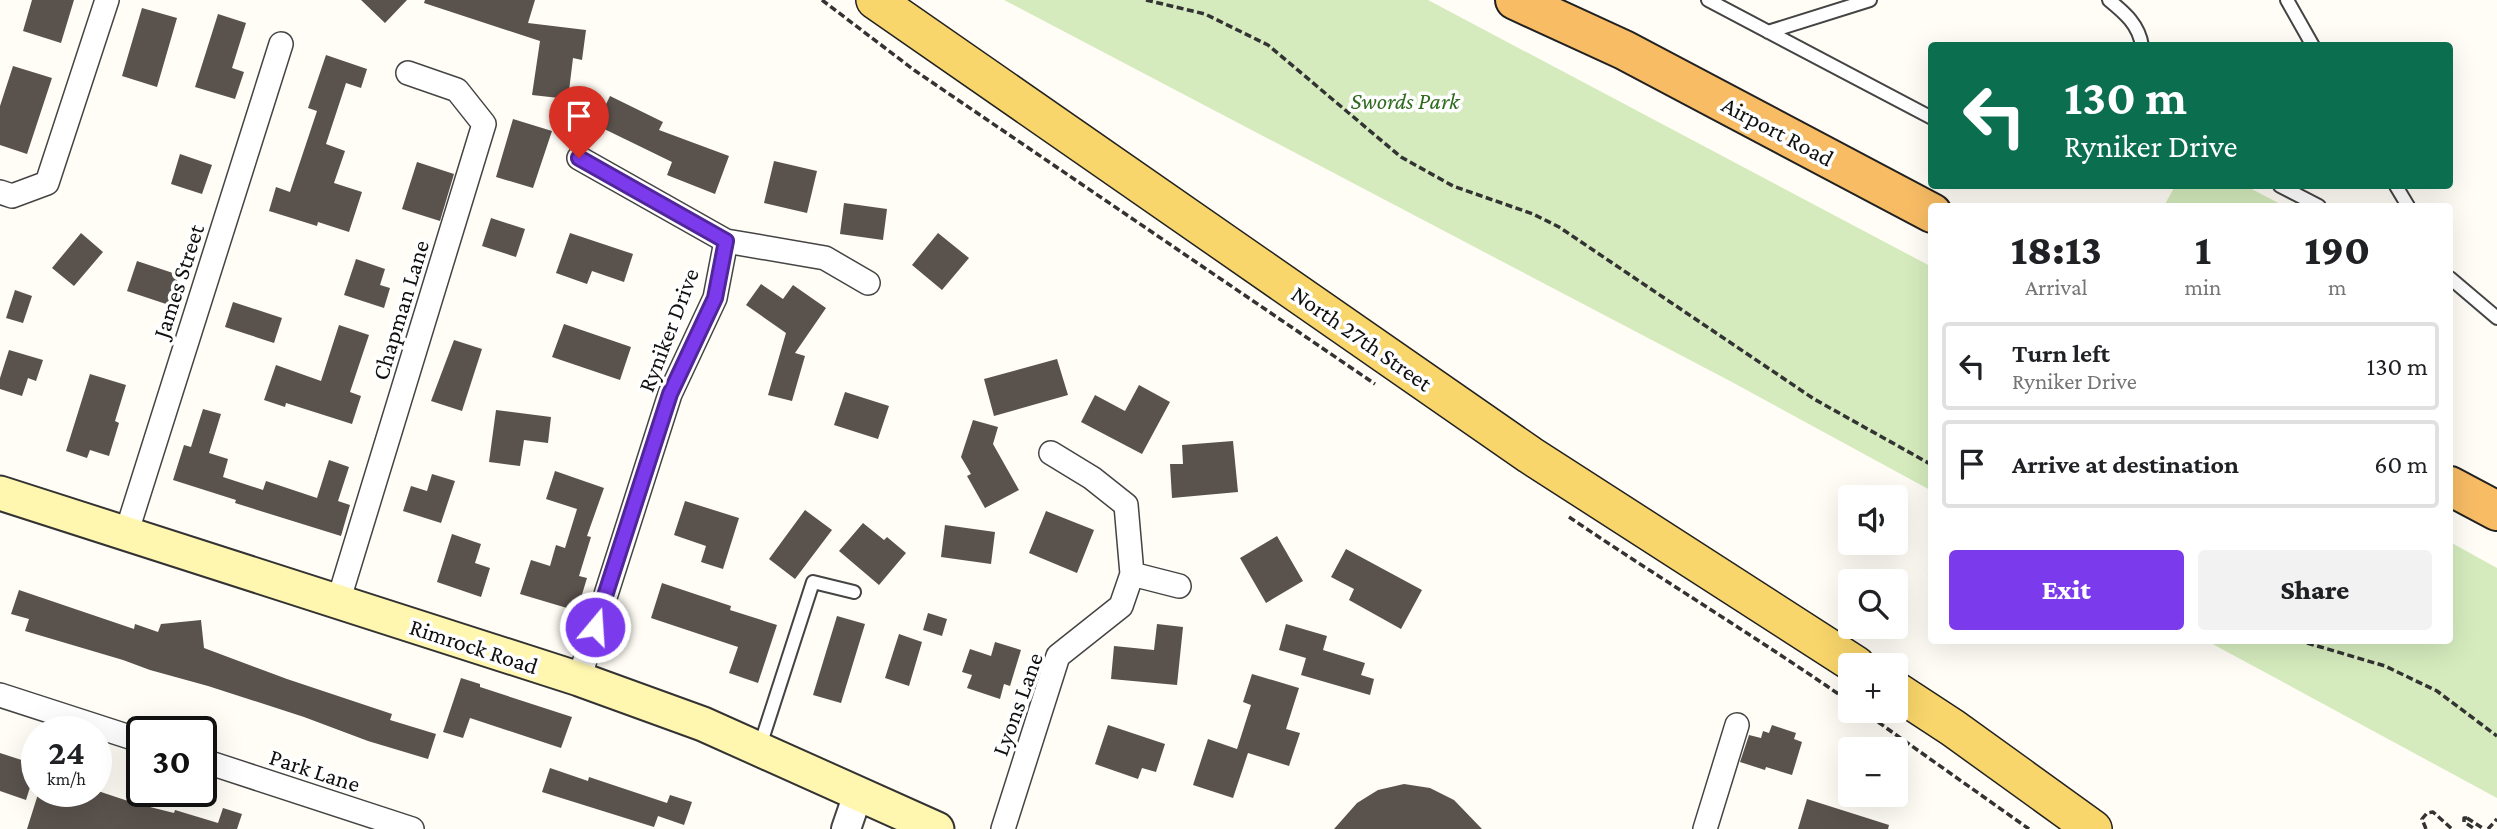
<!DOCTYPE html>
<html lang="en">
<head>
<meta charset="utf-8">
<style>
  body { margin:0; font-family:"Crimson Pro",serif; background:#f2f2f2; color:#202124; height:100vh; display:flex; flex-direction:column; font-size:26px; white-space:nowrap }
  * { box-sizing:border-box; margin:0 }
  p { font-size:23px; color:#757577 }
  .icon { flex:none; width:38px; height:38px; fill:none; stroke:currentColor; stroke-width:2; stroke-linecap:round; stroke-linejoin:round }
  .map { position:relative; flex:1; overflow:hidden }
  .side { position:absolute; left:1928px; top:203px; width:525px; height:441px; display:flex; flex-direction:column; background:#fff; border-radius:7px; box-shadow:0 7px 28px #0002 }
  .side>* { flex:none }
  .hud { position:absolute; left:1928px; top:42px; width:525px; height:147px; border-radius:7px; box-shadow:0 7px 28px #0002; background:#0b6e4f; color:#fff; overflow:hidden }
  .controls { position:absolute; left:1838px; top:485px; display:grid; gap:14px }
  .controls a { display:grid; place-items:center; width:70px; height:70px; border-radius:7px; background:#fff; box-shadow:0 7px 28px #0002; font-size:35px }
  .speed { position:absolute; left:21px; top:716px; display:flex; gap:14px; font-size:35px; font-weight:700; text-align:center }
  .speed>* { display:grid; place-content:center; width:91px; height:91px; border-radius:50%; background:#fff; box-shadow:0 7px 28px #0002; line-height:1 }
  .speed small { font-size:18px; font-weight:400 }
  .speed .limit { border:4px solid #111; border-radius:10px; background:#fff; color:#111 }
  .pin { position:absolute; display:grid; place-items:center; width:60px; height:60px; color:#fff; margin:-72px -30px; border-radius:50% 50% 50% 0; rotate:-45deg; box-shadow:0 0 7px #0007 }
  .pin .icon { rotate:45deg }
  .me { position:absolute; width:77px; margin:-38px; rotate:18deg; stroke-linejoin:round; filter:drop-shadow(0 0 5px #0008) }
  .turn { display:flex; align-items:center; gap:24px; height:147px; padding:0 21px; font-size:32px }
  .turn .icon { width:91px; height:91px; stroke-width:2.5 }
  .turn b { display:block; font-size:49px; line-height:60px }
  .eta { display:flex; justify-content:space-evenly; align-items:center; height:119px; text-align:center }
  .eta b { font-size:42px; font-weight:800; line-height:49px }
  .button { display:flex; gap:14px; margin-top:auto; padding:14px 21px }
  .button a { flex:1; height:80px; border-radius:7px; background:#7c3aed; color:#fff; font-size:28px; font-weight:800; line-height:80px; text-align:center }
  .button a+a { background:#f2f2f2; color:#202124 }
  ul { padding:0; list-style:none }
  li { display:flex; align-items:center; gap:21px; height:88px; margin:0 14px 10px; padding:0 7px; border:4px solid #e0e0e0; border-radius:7px }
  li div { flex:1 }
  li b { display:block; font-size:26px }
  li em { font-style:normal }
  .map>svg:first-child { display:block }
</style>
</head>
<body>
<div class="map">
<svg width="2497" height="829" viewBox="0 0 2497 829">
  <rect width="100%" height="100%" fill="#fffdf5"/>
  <path fill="#d5ebbd" d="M1004 0H1428L1932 267V491L1730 381Z
    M2175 186H2246L2284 206H2164Z
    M2450 542 2497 568V798L2207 641 2450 640Z"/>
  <path fill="#5a524d" d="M32 0H74L61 43 23 31Z
    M361 0H407L385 23Z
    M425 0H535L528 23 586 30 582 60 573 58 568 99 532 95 540 41 424 3Z
    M142 8 177 18 157 87 122 76Z
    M218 14 246 23 232 68 244 72 235 99 195 87Z
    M326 55 367 69 361 88 346 83 326 144 345 151 334 183 362 192 349 232 318 222 317 226 269 211 276 187 290 192 317 111 308 108Z
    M13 66 52 78 27 154 0 145V106Z
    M610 96 663 122 659 130 729 156 715 194 667 175 672 162 596 125Z
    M513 119 552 131 533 188 496 177Z
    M180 154 212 165 202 194 171 184Z
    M774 161 817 171 807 213 764 203Z
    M417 162 454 174 440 221 402 209Z
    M844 203 887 209 883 240 840 234Z
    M491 218 525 229 516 257 482 246Z
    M81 233 103 252 74 286 52 268Z
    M570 233 633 254 624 282 592 271 587 284 556 273Z
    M938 233 969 258 942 290 912 265Z
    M356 259 385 269 380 285 390 288 384 308 344 295Z
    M137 261 179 275 169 305 127 291Z
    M761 284 783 299 793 285 826 308 795 353 805 356 792 401 768 395 786 333 746 305Z
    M15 290 32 296 23 323 6 318Z
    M233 302 282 318 274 343 225 327Z
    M564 324 631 347 620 380 552 357Z
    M339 325 369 335 350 392 361 396 352 424 286 403 285 407 264 400 276 365 321 381Z
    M454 340 482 349 462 411 431 401Z
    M9 350 43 360 36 381 28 378 22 396 0 389V378Z
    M1057 359 1068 395 994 416 984 379Z
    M90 374 126 385 115 421 119 423 109 456 90 450 87 458 66 451Z
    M1139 385 1170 402 1142 454 1081 422 1095 395 1125 411Z
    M845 392 889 406 878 439 834 425Z
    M203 409 221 414 209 453 228 459 223 477 263 490 266 481 317 498 329 460 349 467 338 501 350 505 341 536 235 503 236 500 173 480 184 445 191 447Z
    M496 410 551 417 548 443 524 440 520 466 489 462Z
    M973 420 998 427 993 444 1019 490 985 508 967 476 971 474 961 457Z
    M1233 441 1238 492 1172 498 1170 464H1183L1182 445Z
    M555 471 604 488 587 536 591 537 579 576 587 578 577 611 520 594 531 560 550 566 556 545 565 548 577 509 546 499Z
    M432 474 455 481 441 523 403 511 411 486 427 491Z
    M685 501 739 518 723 569 701 562 706 546 674 535Z
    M805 510 832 530 795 579 769 559Z
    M1046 511 1094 530 1077 573 1029 553Z
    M863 523 884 540 887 537 906 553 879 585 839 551Z
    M945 525 995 532 991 564 941 557Z
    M452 534 481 544 475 563 490 568 481 597 437 582Z
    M1277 536 1303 581 1266 603 1240 558Z
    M1346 549 1422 590 1401 629 1349 600 1354 589 1331 577Z
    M662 583 731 606 730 610 777 625 758 683 729 673 738 647 651 618Z
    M19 590 134 629 135 624 158 632 161 624 201 620 204 648 287 679 392 714 390 720 436 734 428 759 368 741 304 717 208 686 150 670 123 660 25 631 29 619 11 614Z
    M928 613 947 619 942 636 923 630Z
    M837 616 865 624 841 703 813 695Z
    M1157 624 1183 627 1177 685 1111 679 1114 646 1154 650Z
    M1286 624 1327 636 1323 650 1365 663 1361 675 1374 679 1370 695 1301 675 1306 658 1279 650Z
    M899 634 922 642 909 686 885 678Z
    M995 642 1021 650 1010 686 1004 684 1000 699 967 688 972 675 962 672 970 649 991 656Z
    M1252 674 1299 688 1286 729 1300 733 1289 766 1248 753 1233 798 1193 785 1208 739 1237 749 1251 705 1243 702Z
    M461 678 480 684V687L572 717 561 748 470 718 463 738 443 732Z
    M1108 725 1165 744 1156 772 1142 768 1138 779 1095 764Z
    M1772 725 1796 733 1794 739 1802 742 1792 775 1766 767 1765 770 1740 762 1749 735 1761 738 1763 731 1769 733Z
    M0 753 37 765 26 800 0 791Z
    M550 768 588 781 589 777 667 803 670 795 692 802 684 825 658 816 654 827 542 792Z
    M1404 784 1430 788 1454 800 1482 829H1334L1357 803 1378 790Z
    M39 791 83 803 87 791H98L134 803 174 813 175 810 218 823 223 808 242 814 237 829H27Z
    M1807 799 1889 825 1888 829H1798Z"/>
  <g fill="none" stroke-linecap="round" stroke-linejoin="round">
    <defs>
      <path id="service" d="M1708 0 1932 118
        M2109 0C2125 13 2139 25 2142 46
        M2287 0 2313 46
        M1768 32 1870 0
        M2280 186 2319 206
        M2396 186 2408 206
        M2450 278 2497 318
        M759 749 813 582 854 592"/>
      <path id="minor" d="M0 192 12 196 47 183 107 0
        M726 241 825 258 868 283
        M126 534 281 44
        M1132 574 1179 586
        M338 602 484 124 457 90 408 73
        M579 679 670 394 715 298 726 241 579 158
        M0 695 142 741
        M201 760 412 829
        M1003 829 1058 656 1121 606 1132 574 1126 505 1092 478 1051 453
        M1705 829 1737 725"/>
      <path id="tertiary" d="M846 829 858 794"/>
      <path id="secondary" d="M0 493 579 679 703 724 937 829"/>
      <path id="primary" d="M875 0 1530 455 1856 665
        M1895 690 1953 728 2093 829"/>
      <path id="trunk" d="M1515 0 1624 50 1932 213
        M2450 486 2497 511"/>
    </defs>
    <use href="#service" stroke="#444" stroke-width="16"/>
    <use href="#minor" stroke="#444" stroke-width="26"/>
    <use href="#tertiary" stroke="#444" stroke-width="32"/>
    <use href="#secondary" stroke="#333" stroke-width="37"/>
    <use href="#primary" stroke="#222" stroke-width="40"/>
    <use href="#trunk" stroke="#222" stroke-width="42"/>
    <path stroke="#333" stroke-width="3.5" stroke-dasharray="7 3.5" stroke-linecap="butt" d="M822 0 914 70 1375 384
      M1146 0 1205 14 1268 45 1401 157 1453 186 1533 214 1559 227 1814 399 1932 465
      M1569 517C1662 580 1758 638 1850 702
      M2297 640 2385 666 2437 691 2497 736
      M1861 710 2029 829
      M2467 818 2484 829
      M2467 818H2464V822L2475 829
      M2426 829 2422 819 2427 813 2433 812 2452 829
      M2488 829 2497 819"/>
    <use href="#service" stroke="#fff" stroke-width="12"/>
    <use href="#minor" stroke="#fff" stroke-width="23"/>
    <use href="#tertiary" stroke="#fff" stroke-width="28"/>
    <use href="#secondary" stroke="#fff6b0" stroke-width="33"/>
    <use href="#primary" stroke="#f9d66b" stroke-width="37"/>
    <use href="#trunk" stroke="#f7bc64" stroke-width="38"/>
  </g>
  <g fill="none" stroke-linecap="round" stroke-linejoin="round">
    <defs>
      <path id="route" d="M579 158 726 241 715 298 670 394 595 627"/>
    </defs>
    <use href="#route" stroke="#51269a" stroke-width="18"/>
    <use href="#route" stroke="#7c3aed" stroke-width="12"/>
  </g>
  <g text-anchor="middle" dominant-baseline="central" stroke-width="7" stroke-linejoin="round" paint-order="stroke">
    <g font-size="24" font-style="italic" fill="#2f6b1f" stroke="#fff">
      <text x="1405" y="100">Swords Park</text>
    </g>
    <g font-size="24" fill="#111" stroke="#fff">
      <text transform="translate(1778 131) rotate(28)">Airport Road</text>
      <text transform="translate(178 281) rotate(-72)">James Street</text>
      <text transform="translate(400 310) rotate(-73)">Chapman Lane</text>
      <text transform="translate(668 330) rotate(-69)">Ryniker Drive</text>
      <text transform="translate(1362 338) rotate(35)">North 27th Street</text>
      <text transform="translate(474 646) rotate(18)">Rimrock Road</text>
      <text transform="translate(1017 704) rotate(-70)">Lyons Lane</text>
      <text transform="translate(315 770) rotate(18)">Park Lane</text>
    </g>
  </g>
</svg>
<div class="controls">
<a><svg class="icon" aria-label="sound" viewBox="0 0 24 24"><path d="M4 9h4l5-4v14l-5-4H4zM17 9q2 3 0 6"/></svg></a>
<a><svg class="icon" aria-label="search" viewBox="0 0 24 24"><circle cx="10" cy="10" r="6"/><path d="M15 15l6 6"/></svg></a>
<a>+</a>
<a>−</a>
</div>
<div class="speed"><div>24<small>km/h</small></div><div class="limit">30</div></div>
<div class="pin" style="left:579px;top:158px;background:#d93025"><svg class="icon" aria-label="arrive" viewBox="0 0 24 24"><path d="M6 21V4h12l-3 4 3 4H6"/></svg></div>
<svg class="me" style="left:595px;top:627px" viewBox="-20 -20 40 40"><circle r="17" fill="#7c3aed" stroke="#fff" stroke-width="3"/><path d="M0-11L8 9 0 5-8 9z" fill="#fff"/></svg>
<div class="hud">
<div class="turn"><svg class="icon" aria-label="left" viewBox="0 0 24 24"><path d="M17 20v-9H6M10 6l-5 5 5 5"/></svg><div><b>130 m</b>Ryniker Drive</div></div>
</div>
<section class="side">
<div class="eta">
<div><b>18:13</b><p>Arrival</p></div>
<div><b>1</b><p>min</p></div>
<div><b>190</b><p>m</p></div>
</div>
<ul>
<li><svg class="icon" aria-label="left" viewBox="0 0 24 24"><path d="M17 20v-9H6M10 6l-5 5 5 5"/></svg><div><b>Turn left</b><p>Ryniker Drive</p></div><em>130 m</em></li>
<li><svg class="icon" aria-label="arrive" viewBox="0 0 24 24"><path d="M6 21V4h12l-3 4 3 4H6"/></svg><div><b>Arrive at destination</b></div><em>60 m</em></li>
</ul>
<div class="button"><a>Exit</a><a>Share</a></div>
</section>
</div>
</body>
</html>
